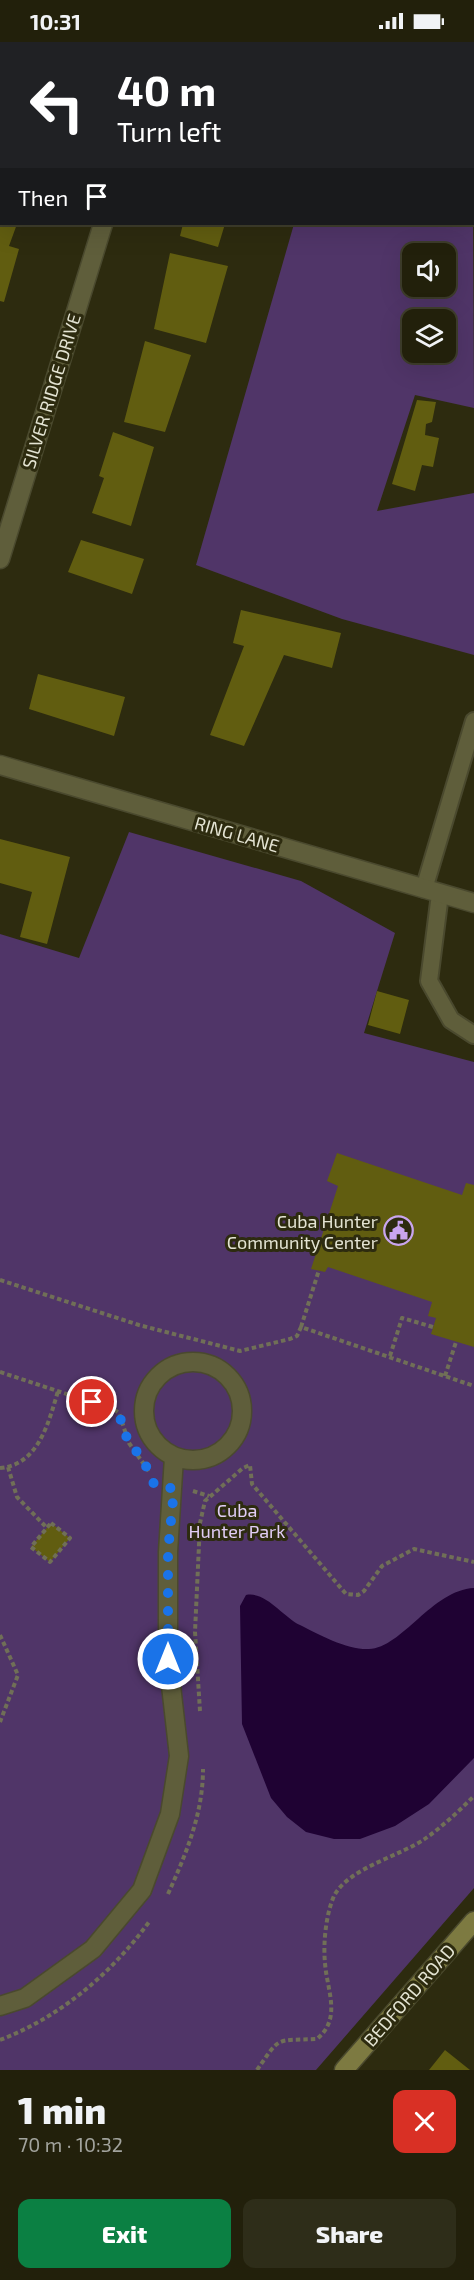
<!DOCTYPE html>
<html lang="en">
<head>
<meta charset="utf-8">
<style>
  body { margin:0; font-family:"Exo 2",sans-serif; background:#2e2d19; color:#f1f3f6; height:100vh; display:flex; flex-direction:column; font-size:22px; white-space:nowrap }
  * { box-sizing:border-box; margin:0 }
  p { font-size:20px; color:#a2a39d }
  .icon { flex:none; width:33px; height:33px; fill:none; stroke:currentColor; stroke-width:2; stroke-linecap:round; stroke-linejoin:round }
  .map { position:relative; height:2028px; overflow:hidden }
  .side { display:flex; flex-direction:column; background:#22200b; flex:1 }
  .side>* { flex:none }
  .banner { position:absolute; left:0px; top:0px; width:474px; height:183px; box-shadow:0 6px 24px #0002,0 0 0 2px #3f3e2c; background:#202124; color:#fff; overflow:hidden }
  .buttons { position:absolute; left:402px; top:201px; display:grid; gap:12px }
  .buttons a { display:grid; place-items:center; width:54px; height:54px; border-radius:12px; background:#22200b; box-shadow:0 6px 24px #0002,0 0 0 2px #3f3e2c; font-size:30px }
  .pin { position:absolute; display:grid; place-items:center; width:51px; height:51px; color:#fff; margin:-26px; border:3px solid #fff; border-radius:50%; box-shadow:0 2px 6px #0007 }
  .me { position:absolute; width:66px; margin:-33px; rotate:0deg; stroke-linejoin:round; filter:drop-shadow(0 0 4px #0008) }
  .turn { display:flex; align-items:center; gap:21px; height:126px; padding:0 18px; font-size:27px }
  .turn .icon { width:78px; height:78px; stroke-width:2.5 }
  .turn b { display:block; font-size:42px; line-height:51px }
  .then { display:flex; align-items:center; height:57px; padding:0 18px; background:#0003; gap:12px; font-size:22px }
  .round { display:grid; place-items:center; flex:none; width:63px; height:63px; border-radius:12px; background:#2e2d19 }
  .head { display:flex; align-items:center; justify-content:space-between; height:102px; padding:0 18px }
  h1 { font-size:36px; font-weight:800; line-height:45px }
  .primary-button { display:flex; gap:12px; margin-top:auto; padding:12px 18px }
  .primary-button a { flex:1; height:69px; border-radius:12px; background:#0b8043; color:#fff; font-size:24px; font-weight:800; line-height:69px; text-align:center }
  .primary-button a+a { background:#2e2d19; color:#f1f3f6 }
  .status { display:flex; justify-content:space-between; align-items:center; height:42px; padding:0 30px; background:#22200b; direction:ltr }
  .status svg { height:16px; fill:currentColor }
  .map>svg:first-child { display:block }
</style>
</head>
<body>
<div class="status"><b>10:31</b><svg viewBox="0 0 49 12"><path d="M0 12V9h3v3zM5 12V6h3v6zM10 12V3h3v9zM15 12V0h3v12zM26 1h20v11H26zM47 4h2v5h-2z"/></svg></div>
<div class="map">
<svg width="474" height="2028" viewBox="0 0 474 2028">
  <rect width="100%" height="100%" fill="#2d2b0f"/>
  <path fill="#503568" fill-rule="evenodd" d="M473 161 474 366 415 353 377 469 474 451V613L342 577 196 523 294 182H472ZM412 212H446V244H412ZM412 278H446V310H412Z
    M129 790 301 839 395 891 364 991 474 1020V1846L316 2028H0V892L79 916Z"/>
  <path fill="#1f0233" d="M474 1546V1716L429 1762 395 1784 360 1797H334L306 1790 287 1775 271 1756 242 1682 240 1564 246 1553C266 1549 283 1575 300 1583 319 1593 348 1608 369 1607 402 1606 432 1548 474 1546Z"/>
  <path fill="#615d10" d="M0 182H17L9 204 19 207 4 260 0 259Z
    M183 182H225L218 205 180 194Z
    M170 211 228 224 206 301 154 287Z
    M145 299 191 313 165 390 124 380Z
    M417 358 436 360 432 380 426 382 425 393 439 396 433 425 422 423 415 449 392 442Z
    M113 390 154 405 131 484 92 471 104 436 99 434Z
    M81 498 144 517 132 552 68 530Z
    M241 568 341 591 332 626 284 613 244 704 210 693 244 604 233 601Z
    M38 632 125 655 114 694 29 667Z
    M0 797 70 815 47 902 20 895 32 850 0 841Z
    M377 949 409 958 400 992 368 983Z
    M337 1111 462 1153 466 1141 474 1143V1305L431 1292 436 1276 428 1274 432 1260 328 1225 325 1230 311 1227 338 1144 327 1139Z
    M51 1481 70 1496 50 1520 31 1505Z
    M445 2008 470 2028H429Z"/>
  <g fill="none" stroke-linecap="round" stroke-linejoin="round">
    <defs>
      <path id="lane" d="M424 847 474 679
        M440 852 429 939 451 978 474 993"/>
      <path id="street" d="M158 2 159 0
        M0 517 103 182
        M0 723 474 861
        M144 1369a49 49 0 1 1 98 0a49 49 0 1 1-98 0Z
        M0 1964 25 1956 93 1907 142 1848 170 1772 179 1714 168 1617V1510L174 1415"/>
      <path id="secondary" d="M344 2028 474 1879"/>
    </defs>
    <use href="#lane" stroke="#4a492e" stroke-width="20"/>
    <use href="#street" stroke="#4a492e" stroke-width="21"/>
    <use href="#secondary" stroke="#4a492e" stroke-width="21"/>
    <path stroke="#706f57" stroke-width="4" stroke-dasharray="4.5 3" stroke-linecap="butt" d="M0 1238 139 1283 240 1309 290 1297 297 1294 301 1285 474 1344
      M301 1285 319 1228
      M390 1314 402 1276 433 1285
      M0 1330 115 1368 119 1371 129 1401 150 1431
      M445 1334 456 1300
      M8 1425 17 1455 47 1486
      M0 1426C39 1423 49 1379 58 1349
      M193 1449 209 1454
      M51 1481 70 1496 50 1520 31 1505Z
      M0 1593 18 1633 0 1680
      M200 1669 195 1590 200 1481 205 1459 243 1426 250 1423 252 1442 346 1552 358 1553 364 1549 382 1524 414 1507 474 1520
      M168 1852C186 1812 203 1772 203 1727
      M0 1998C60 1975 111 1932 149 1880
      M257 2028C281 1993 275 1999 317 1997 342 1976 327 1949 325 1921 323 1901 326 1872 334 1854 348 1826 401 1814 426 1796 443 1784 459 1769 474 1754"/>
    <use href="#lane" stroke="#5f5e3b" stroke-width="16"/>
    <use href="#street" stroke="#5f5e3b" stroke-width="18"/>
    <use href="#secondary" stroke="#7d7a41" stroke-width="18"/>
  </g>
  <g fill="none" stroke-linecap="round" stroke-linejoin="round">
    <path stroke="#1a73e8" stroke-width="10" stroke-dasharray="0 18" d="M92 1360 119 1371 124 1391 145 1422 154 1442 174 1447 168 1510V1617"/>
  </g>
  <defs>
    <symbol id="civic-ring" viewBox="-11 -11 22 22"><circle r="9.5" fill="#2d2b0f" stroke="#c9a5ee" stroke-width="1.5"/><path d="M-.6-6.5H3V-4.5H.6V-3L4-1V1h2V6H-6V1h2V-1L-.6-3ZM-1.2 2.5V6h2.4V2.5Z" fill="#c9a5ee"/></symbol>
  </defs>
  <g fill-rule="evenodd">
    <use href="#civic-ring" x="382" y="1172" width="33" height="33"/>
  </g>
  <g text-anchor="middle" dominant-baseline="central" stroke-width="6" stroke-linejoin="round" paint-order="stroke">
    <g font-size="18" fill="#e4e4d3" stroke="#2d2b0f">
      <text transform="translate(51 349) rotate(-73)">SILVER RIDGE DRIVE</text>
      <text transform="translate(237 792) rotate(16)">RING LANE</text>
      <text transform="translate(409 1953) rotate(-49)">BEDFORD ROAD</text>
    </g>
    <g font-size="18" fill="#e4e4d3" stroke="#2d2b0f" text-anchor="end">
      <text x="378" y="1179">Cuba Hunter<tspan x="378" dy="21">Community Center</tspan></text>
    </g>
    <g font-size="18" fill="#e1cdf6" stroke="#2d2b0f">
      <text x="237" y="1468">Cuba<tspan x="237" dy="21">Hunter Park</tspan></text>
    </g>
  </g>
</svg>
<div class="buttons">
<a><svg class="icon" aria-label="sound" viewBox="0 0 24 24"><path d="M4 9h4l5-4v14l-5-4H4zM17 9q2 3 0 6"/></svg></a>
<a><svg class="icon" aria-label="layers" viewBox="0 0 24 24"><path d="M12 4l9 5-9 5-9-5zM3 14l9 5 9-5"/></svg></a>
</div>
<div class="pin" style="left:92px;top:1360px;background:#d93025"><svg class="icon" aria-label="arrive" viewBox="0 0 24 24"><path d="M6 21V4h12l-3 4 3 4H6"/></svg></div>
<svg class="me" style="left:168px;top:1617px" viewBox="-20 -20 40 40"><circle r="17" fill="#1a73e8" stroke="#fff" stroke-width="3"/><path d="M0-11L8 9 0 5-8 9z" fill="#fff"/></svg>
<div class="banner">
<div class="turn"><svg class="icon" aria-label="left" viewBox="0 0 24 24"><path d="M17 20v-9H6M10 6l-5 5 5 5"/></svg><div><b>40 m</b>Turn left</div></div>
<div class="then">Then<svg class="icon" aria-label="arrive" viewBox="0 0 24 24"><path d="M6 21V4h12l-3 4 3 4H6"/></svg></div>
</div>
</div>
<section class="side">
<div class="head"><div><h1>1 min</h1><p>70 m · 10:32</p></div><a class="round" style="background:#d93025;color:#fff"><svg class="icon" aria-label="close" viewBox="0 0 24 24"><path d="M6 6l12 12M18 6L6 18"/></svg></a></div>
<div class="primary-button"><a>Exit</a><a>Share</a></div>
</section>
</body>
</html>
